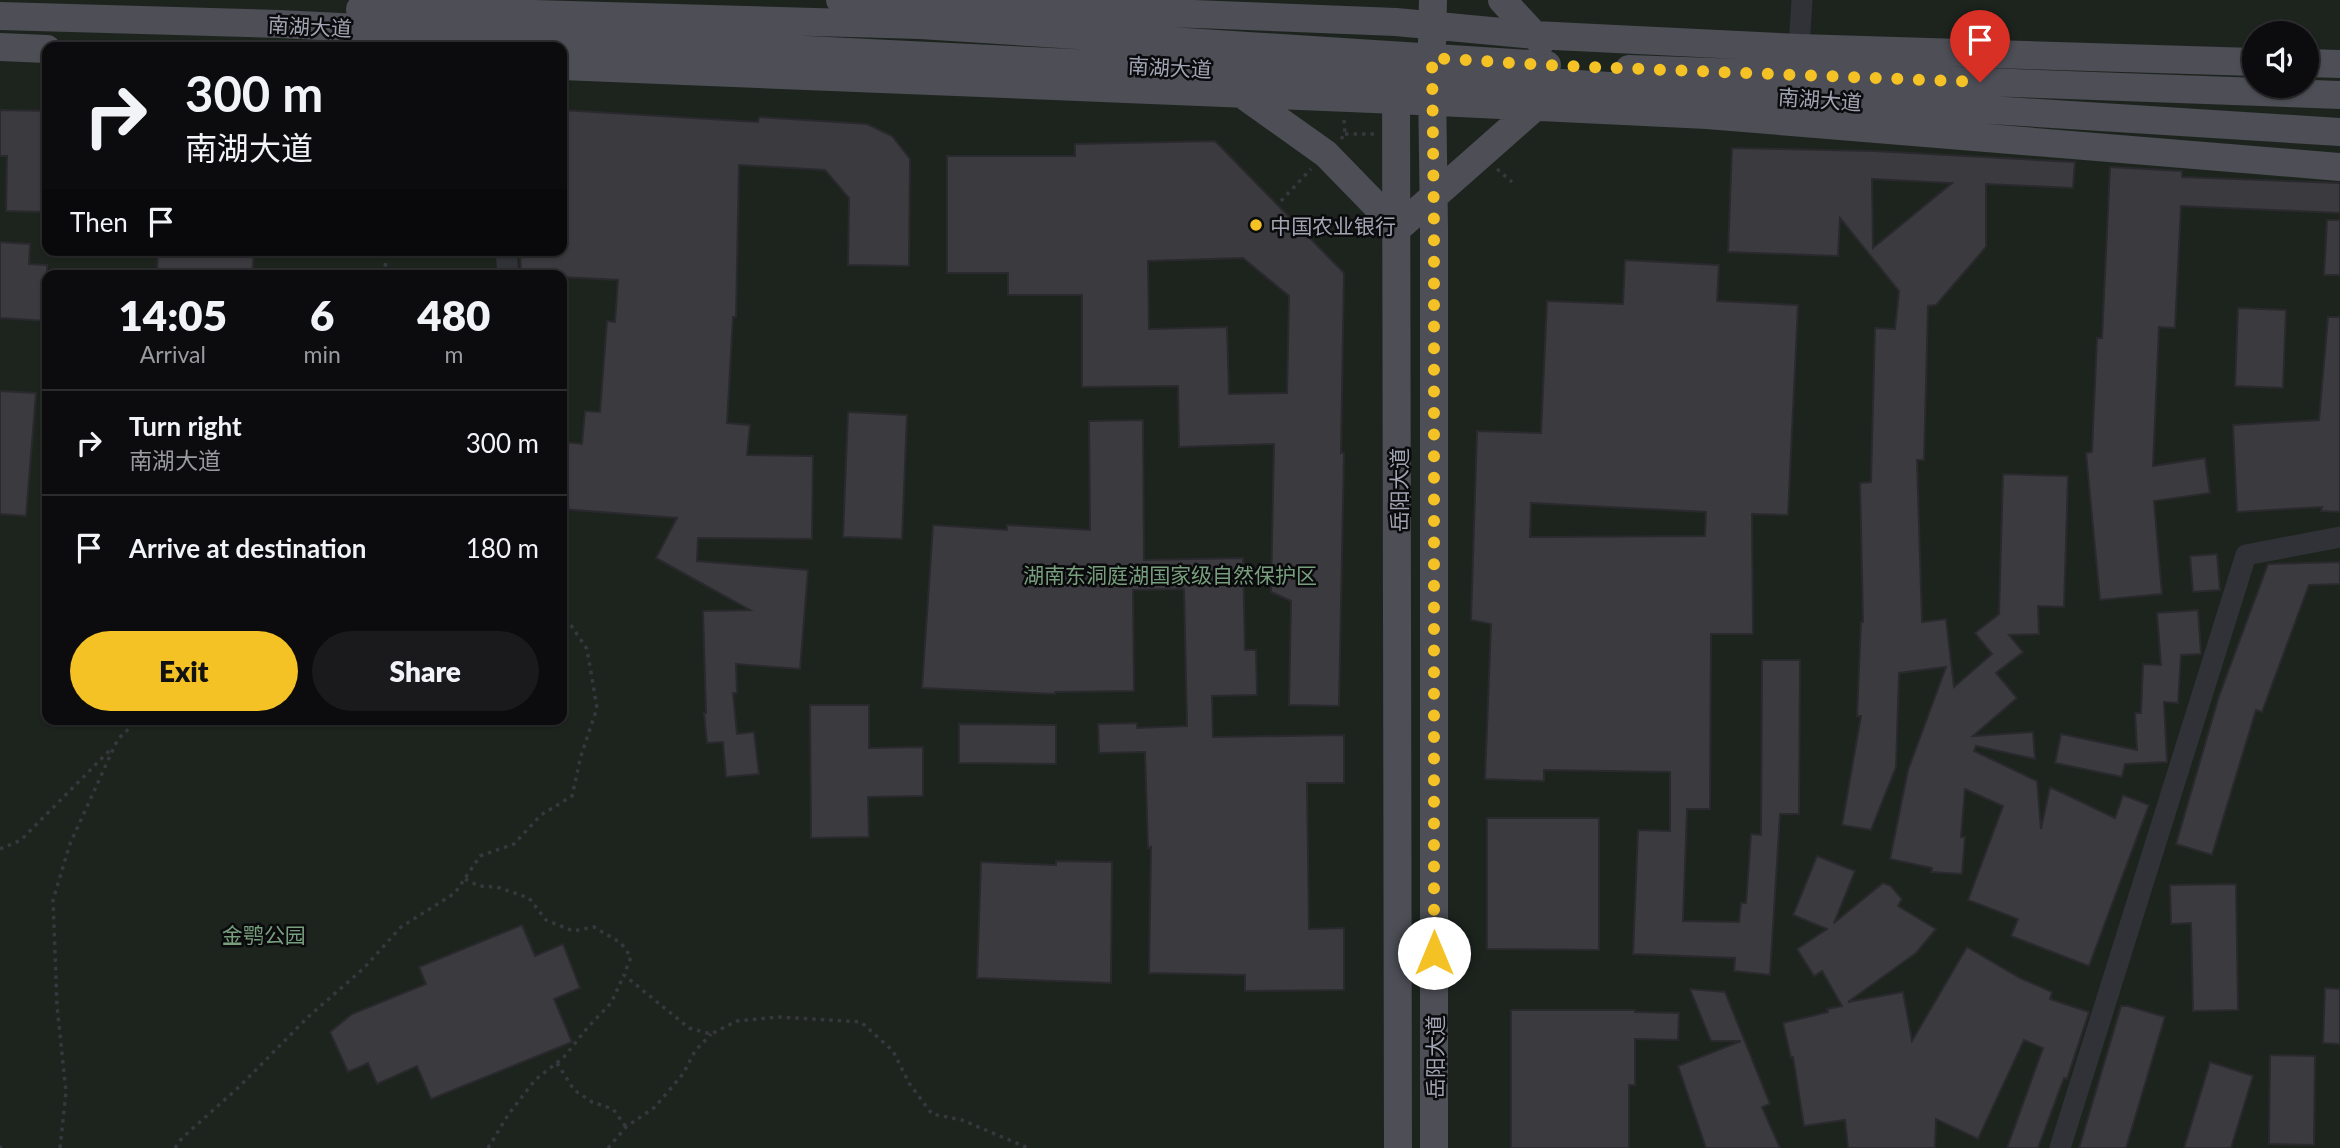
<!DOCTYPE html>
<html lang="en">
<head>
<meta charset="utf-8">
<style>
  body { margin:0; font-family:Lato,"Noto Sans SC",sans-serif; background:#1a1a1c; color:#f1f3f6; height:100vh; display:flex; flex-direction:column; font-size:26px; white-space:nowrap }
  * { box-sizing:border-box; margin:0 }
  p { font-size:23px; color:#9a9b9e }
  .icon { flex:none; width:38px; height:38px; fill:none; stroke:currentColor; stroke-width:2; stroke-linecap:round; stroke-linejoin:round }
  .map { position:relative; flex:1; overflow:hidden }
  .panel { position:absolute; left:42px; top:270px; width:525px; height:455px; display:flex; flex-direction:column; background:#0c0c0e; border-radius:14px; box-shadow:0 2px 5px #0004,0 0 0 2px #2c2c2e }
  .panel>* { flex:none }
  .top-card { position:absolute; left:42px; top:42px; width:525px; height:214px; border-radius:14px; box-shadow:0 2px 5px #0004,0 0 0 2px #2c2c2e; background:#0c0c0e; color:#f1f3f6; overflow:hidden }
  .tools { position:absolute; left:2242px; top:21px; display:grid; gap:14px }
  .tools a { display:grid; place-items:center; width:77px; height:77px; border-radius:50%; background:#0c0c0e; box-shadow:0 2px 5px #0004,0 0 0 2px #2c2c2e; font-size:35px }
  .pin { position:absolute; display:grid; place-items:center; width:60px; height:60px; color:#fff; margin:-72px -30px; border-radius:50% 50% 50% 0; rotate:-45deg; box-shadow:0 0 7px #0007 }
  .pin .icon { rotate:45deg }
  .me { position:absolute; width:77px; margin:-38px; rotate:0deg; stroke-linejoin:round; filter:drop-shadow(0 0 5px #0008) }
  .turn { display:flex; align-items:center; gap:24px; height:147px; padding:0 28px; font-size:32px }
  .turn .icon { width:91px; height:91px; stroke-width:2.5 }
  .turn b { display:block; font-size:49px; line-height:60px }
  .then { display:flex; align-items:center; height:66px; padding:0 28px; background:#0003; gap:14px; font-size:26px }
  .eta { display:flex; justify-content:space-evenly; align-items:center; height:119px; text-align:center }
  .eta b { font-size:42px; font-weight:800; line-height:49px }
  .button { display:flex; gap:14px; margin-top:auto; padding:14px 28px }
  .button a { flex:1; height:80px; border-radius:42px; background:#f4c225; color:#111; font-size:28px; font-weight:800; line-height:80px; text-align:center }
  .button a+a { background:#1a1a1c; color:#f1f3f6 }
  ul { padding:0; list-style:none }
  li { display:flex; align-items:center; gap:21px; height:105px; padding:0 28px; border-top:2px solid #2c2c2e }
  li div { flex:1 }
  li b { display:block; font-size:26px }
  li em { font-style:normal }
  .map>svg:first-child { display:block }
</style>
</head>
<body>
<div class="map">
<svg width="2340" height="1148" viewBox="0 0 2340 1148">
  <rect width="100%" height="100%" fill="#101012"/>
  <path fill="#1d241e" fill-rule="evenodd" d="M0 0H2340V1148H0ZM2254 33H2306V86H2254ZM47 47H562V250H47ZM47 275H562V719H47Z"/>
  <path fill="#3a3a3f" stroke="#2a2a2e" stroke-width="2" fill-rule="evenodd" d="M0 110 47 111V212L6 211 7 156H0Z
    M562 110 758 122 759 117 867 124 892 136 910 159 909 266 848 265 849 198 825 170 739 165 736 317H733L727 423 750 425 747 455 813 456 812 539 698 538 697 561 808 570 800 669 736 664 737 693H733L737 734 754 732 759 774 726 777 723 742 707 743 704 713H706L703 611 750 610 656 558 677 518 562 509 566 442 582 444 585 411 600 412 607 321 615 322 618 280 562 277V275L521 274 520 250H562Z
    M1215 141 1344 273 1341 453H1344L1339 706 1289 705 1291 601 1271 592 1274 444 1179 447 1178 386 1082 387V295H1008V273H947V156H1075V144ZM1243 258 1289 296 1287 393 1229 394 1227 327 1149 329 1148 261Z
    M1732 148 1874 151 2075 162 2073 188 1986 184V247L1936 305 1928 306 1924 460H1917L1922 622 1946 619 1954 687 1992 654 1975 633 1999 614 2003 474 2068 476 2064 607 2038 606 2039 634 2009 635 2023 652 1996 673 2017 698 1973 736 2033 732 2035 759 1976 746 1974 751 2037 781 2041 829 2050 787 2115 818 2123 795 2149 805 2089 966 2011 936 2018 919 1968 900 2003 806 1965 789 1961 837H1965L1962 874 1931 872 1932 868 1890 859 1908 770 1946 667 1899 673 1896 767 1871 830 1842 825 1861 716H1857L1861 622H1863L1860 483 1871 482 1875 328 1895 329 1899 291 1840 218 1838 256 1728 252ZM1872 179 1952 183 1873 248Z
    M2110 167 2182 171V177L2340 183V213L2181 206 2175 328 2159 327 2153 466 2205 458 2210 493 2154 501 2162 594 2100 600 2086 453 2092 452 2097 338H2102Z
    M2327 220H2340V275H2324Z
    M0 242 30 244 29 264 47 265V321L0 318Z
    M158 250H254L252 275H157Z
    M1625 260 1719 265 1717 301 1798 305 1788 515 1752 514 1753 634H1711L1710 809H1687L1683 921 1739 922 1741 903H1746L1751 834 1761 835 1762 660H1800L1799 814H1780L1770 975 1734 971 1735 958 1633 954 1638 830 1670 831V772L1544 770V781L1485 779 1491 624 1471 620 1477 431 1541 433 1547 301 1623 304ZM1531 503 1706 512 1705 536 1530 537Z
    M2238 308 2286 310 2283 388 2235 386Z
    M2328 317H2340V512L2321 511 2322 507 2237 512 2233 425 2319 420Z
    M0 391 36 393 26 516 0 514Z
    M848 412 907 415 902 539 843 537Z
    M1143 420 1144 560 1243 558 1245 650H1256L1257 695 1212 696 1213 737 1344 735V783H1307L1309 929 1344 928V990L1245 991V975L1149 973 1151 847 1148 848 1145 752 1099 753 1098 724 1137 723V728L1187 726 1184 589 1133 590 1134 691 1055 692V694L922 688 933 525 1007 530V525L1090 530 1089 421Z
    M2217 554 2220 590 2193 592 2190 556Z
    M2340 562V584L2309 585 2262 712 2256 710 2212 855 2176 844 2219 696 2268 564Z
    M2198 610 2201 654 2181 655 2178 703 2164 702 2167 762 2125 764 2122 777 2055 763 2061 734 2137 750 2135 713H2141L2143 664 2161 665 2157 613Z
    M810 705H869V748L923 747V796L868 797 869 837 811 838Z
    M959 724 1056 725V764L959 763Z
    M1487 818H1599V950L1487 949Z
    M1817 856 1855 871 1834 923 1883 883 1891 886 1902 899 1898 906 1936 929 1916 953 1848 1002 1903 992 1912 1041 1967 947 2020 978 2052 992 2050 999 2089 1012 2067 1079 2064 1078 2038 1148H2007L2043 1048 2024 1040 1978 1139 1936 1119 1935 1148H1848L1845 1120 1804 1126 1793 1057 1791 1058 1783 1023 1828 1012 1827 1009 1842 1006 1822 971 1814 976 1797 949 1827 929 1793 915Z
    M1056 861 1112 862 1111 983 977 978 981 862 1056 865Z
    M2236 884 2238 1010 2193 1011 2191 923 2171 924 2170 885Z
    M522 925 535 956 563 944 580 988 554 999 572 1042 431 1099 417 1066 377 1084 368 1063 348 1072 330 1032 352 1014 426 984 419 967Z
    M2325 988 2340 989V1044L2323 1043Z
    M1690 989 1725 992 1770 1104 1762 1107 1780 1148H1706L1678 1066 1741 1041H1711Z
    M2121 1006H2128L2165 1017 2126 1148H2079Z
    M1511 1010H1635V1012L1679 1013 1678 1040 1635 1039V1085H1629V1148H1511Z
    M2270 1055 2315 1056 2314 1145 2269 1144Z
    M2210 1062 2253 1076 2231 1148H2184Z"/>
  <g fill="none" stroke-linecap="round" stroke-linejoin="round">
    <path stroke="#37383e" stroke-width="3.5" stroke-dasharray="3.5 5" stroke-linecap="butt" d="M1345 134H1374
      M1341 139 1345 134 1344 120
      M1497 169 1512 182
      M1281 201 1311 169
      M385 275 386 250
      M0 849 21 840 111 749
      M465 879 479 886 497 887 529 898 546 920 573 931 594 927 621 943 631 957 624 975 689 1028 711 1034 737 1021 778 1017 861 1022 893 1051 909 1083 932 1114 962 1120 1028 1148
      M557 1063 574 1090 592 1102 613 1109 626 1127
      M0 1146 1 1148
      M60 1148 66 1092 57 1006 53 900 70 844 115 745 118 739 139 719
      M175 1148 182 1138 240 1086 308 1017 364 968 401 927 455 893 480 856 514 844 541 815 572 796 581 756 597 708 587 649 562 612
      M488 1148 508 1115 535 1080 564 1057 588 1027 611 1003 624 975
      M608 1148 626 1127 655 1107 683 1074 695 1051 711 1034"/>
    <path stroke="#313237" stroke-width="21" d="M1799 48 1802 0
      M506 250 508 275
      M2060 1148 2246 555 2340 537"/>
    <path stroke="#4d4e56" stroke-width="28" d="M840 0 1396 22 1534 35 1799 48 2254 62
      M1502 0 1541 42
      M360 9 920 25 1547 65
      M0 16 279 24 1457 82 1562 83 2340 132
      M1432 43 1433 0
      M0 47 47 49
      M2306 63 2340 64
      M562 66 1397 100 1707 115 2340 167
      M1629 69 2340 95
      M1396 83 1398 1148
      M1432 83 1434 228V1148
      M1239 92 1326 154 1398 228 1543 100"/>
  </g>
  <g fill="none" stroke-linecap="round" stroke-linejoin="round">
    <path stroke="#f4c225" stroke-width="12" stroke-dasharray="0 21.6" d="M1434 953V228L1432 58 1564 66 1980 82"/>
  </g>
  <circle fill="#f4c225" stroke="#0b0b0d" stroke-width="2.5" cx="1256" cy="225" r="7"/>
  <g text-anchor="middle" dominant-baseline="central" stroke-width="5" stroke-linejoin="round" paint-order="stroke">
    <g font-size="21" fill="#a1a5b3" stroke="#0b0b0d">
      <text transform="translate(310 26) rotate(3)">南湖大道</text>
      <text transform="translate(1170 67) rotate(3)">南湖大道</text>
      <text transform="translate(1820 99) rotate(4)">南湖大道</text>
      <text transform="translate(1398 490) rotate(-90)">岳阳大道</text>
      <text transform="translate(1434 1057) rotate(-90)">岳阳大道</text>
    </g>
    <g font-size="21" fill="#a1a5b3" stroke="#0b0b0d" text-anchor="start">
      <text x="1270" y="225">中国农业银行</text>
    </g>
    <g font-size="21" fill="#779f7d" stroke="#0b0b0d">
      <text x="1170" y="574">湖南东洞庭湖国家级自然保护区</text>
      <text x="264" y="934">金鹗公园</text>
    </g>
  </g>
</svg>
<div class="tools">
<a><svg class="icon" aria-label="sound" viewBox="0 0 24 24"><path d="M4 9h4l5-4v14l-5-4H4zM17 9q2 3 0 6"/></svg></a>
</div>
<div class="pin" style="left:1980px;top:82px;background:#d93025"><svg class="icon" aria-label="arrive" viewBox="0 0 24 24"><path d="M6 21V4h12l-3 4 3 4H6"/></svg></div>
<svg class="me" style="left:1434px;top:953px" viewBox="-20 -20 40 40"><circle r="19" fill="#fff"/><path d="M0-13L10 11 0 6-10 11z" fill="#f4c225"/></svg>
<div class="top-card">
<div class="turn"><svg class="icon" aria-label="right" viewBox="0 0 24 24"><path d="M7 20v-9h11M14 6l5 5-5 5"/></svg><div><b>300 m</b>南湖大道</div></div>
<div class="then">Then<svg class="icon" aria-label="arrive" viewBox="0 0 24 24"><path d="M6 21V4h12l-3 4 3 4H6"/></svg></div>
</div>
<section class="panel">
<div class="eta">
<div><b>14:05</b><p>Arrival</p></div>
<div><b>6</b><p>min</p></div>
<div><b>480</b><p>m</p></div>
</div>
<ul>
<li><svg class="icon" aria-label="right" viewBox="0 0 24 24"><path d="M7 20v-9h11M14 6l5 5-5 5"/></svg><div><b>Turn right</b><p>南湖大道</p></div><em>300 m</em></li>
<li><svg class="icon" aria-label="arrive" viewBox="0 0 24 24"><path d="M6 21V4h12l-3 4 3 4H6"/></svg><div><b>Arrive at destination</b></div><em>180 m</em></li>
</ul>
<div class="button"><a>Exit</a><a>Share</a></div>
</section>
</div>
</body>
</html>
